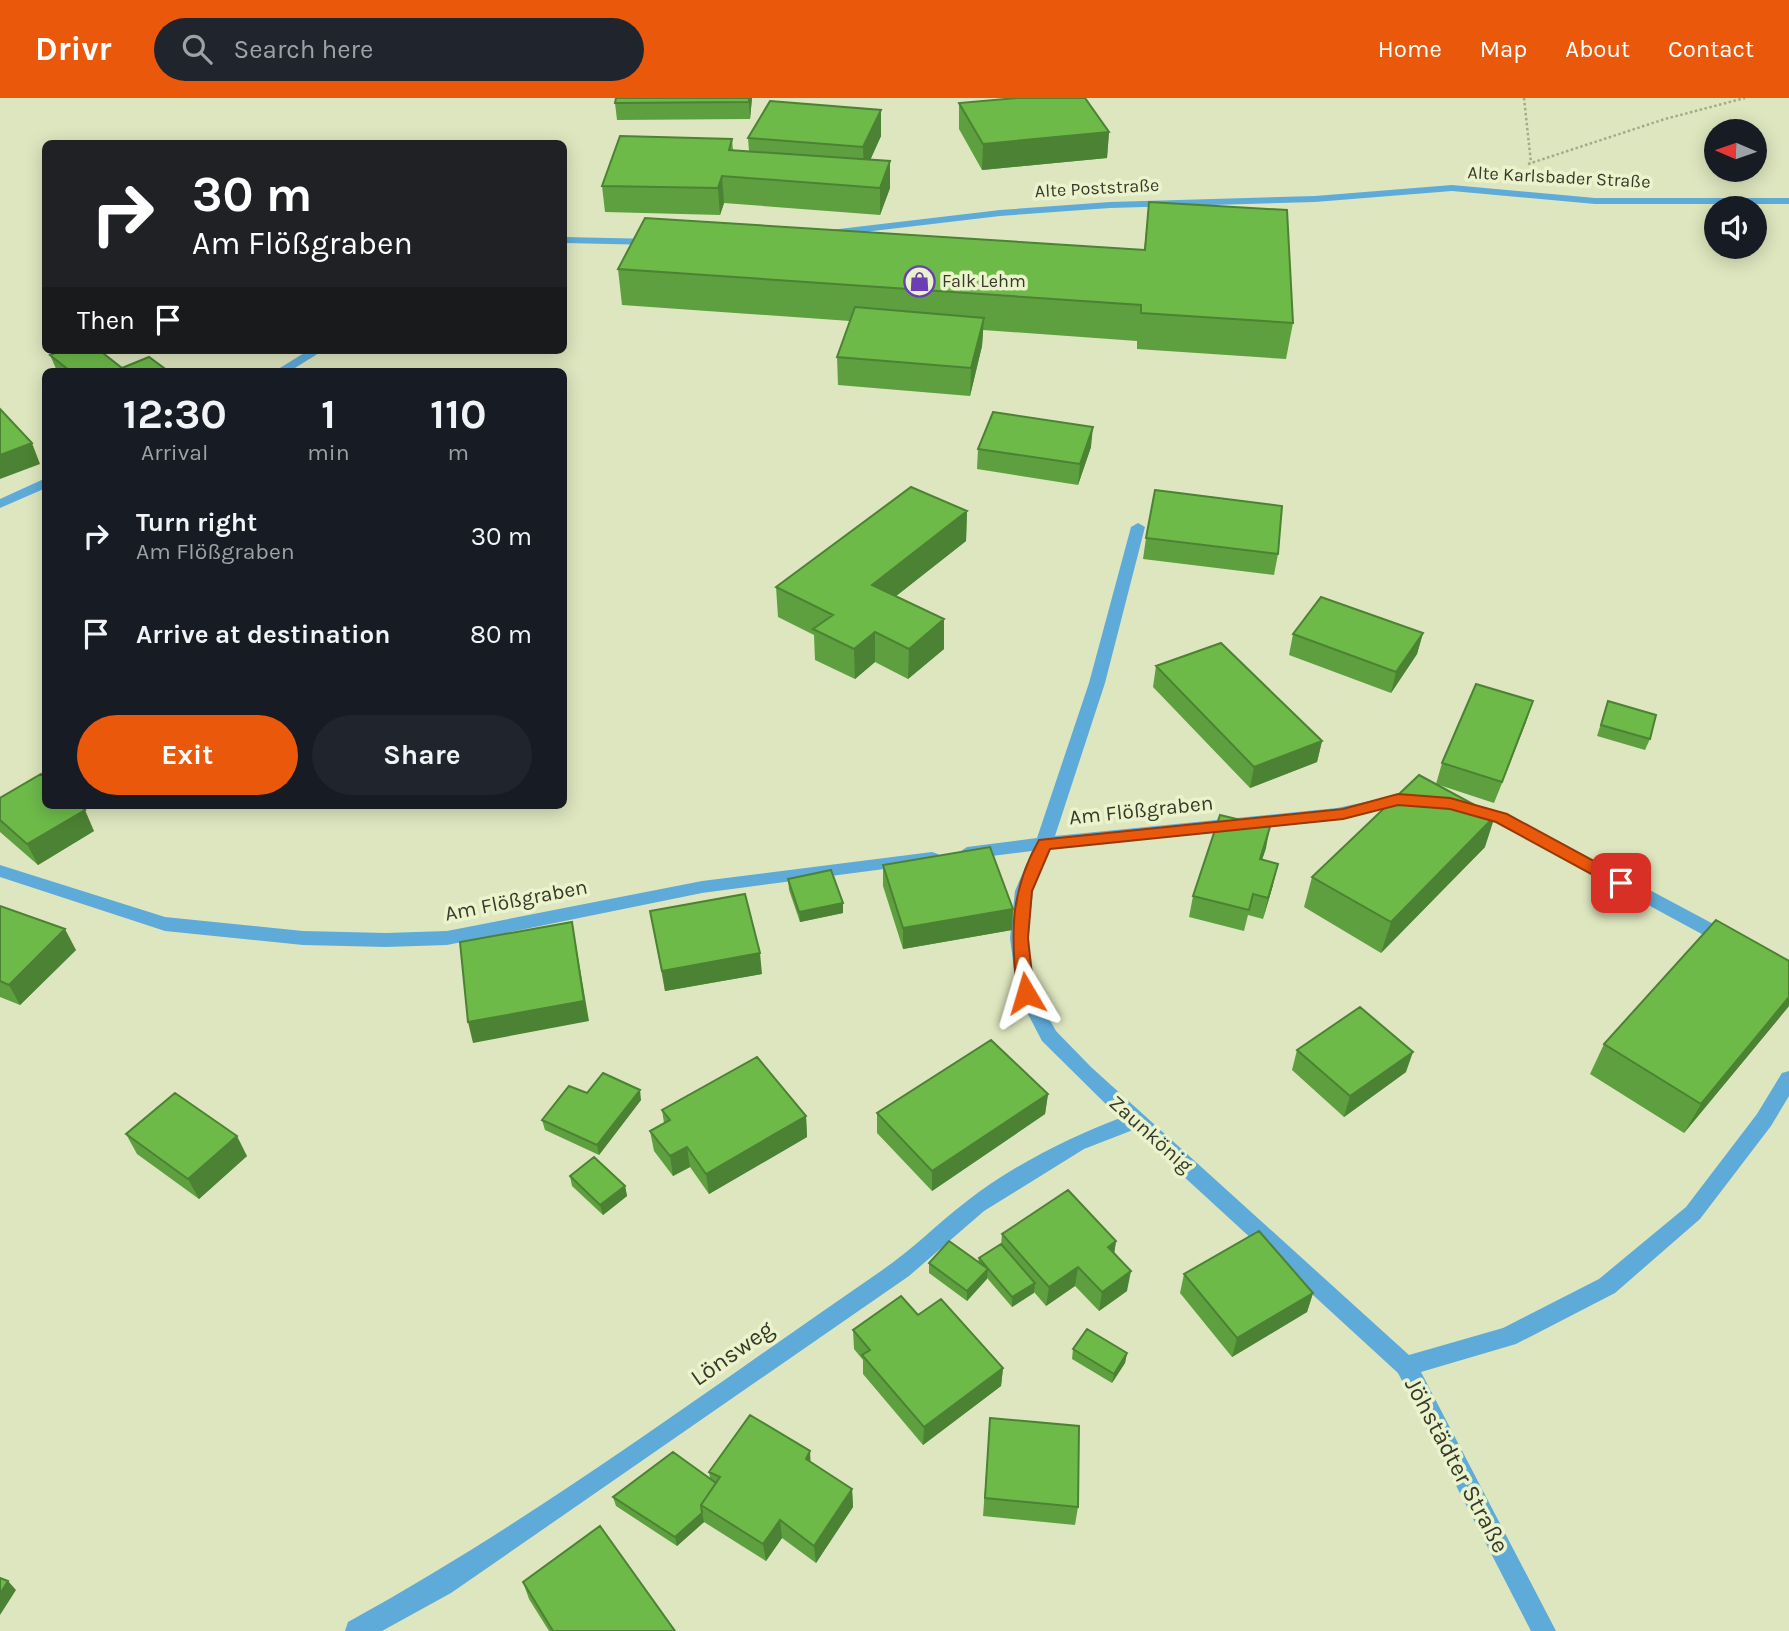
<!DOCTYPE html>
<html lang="en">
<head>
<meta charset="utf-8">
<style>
  body { margin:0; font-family:Karla,sans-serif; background:#20242c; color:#f1f3f6; height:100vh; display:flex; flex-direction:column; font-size:26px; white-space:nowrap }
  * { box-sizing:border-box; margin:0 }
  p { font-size:23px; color:#9ea1a6 }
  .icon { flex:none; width:38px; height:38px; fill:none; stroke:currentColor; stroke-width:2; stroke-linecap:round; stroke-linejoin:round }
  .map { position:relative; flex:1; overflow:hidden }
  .side { position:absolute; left:42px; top:270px; width:525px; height:441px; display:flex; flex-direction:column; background:#171b24; border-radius:10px; box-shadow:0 4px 18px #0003 }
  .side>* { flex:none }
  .top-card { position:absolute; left:42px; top:42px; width:525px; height:214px; border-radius:10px; box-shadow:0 4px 18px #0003; background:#202124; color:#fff; overflow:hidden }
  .needle { width:46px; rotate:272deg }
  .controls { position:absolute; left:1704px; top:21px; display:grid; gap:14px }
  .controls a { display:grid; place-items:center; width:63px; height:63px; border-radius:50%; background:#171b24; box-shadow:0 4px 18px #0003; font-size:35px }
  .pin { position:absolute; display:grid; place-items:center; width:60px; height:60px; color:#fff; margin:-30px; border-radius:14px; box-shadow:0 4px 10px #0006 }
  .me { position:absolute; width:77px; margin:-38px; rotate:353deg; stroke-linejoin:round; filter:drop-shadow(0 0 5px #0008) }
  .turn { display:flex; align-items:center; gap:24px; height:147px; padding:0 35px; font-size:32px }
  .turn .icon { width:91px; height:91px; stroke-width:2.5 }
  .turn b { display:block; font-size:49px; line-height:60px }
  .then { display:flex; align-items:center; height:66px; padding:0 35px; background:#0003; gap:14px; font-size:26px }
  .eta { display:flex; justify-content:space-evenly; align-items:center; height:119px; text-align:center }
  .eta b { font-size:42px; font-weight:700; line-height:49px }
  .action { display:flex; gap:14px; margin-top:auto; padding:14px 35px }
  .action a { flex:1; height:80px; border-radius:42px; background:#ea580c; color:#fff; font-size:28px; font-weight:700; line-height:80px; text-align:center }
  .action a+a { background:#20242c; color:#f1f3f6 }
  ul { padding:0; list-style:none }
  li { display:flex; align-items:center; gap:21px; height:98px; padding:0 35px }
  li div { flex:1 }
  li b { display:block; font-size:26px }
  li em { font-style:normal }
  header { display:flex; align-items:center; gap:42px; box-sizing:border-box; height:98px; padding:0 35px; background:#ea580c; color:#fff }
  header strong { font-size:33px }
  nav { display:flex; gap:38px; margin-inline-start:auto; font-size:24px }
  .search { width:490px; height:63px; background:#20242c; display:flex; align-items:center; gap:18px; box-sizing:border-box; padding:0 24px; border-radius:38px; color:#9ea1a6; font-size:26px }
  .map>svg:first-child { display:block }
</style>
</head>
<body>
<header>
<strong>Drivr</strong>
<div class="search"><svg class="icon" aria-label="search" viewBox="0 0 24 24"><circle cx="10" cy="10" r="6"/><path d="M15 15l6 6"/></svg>Search here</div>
<nav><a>Home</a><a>Map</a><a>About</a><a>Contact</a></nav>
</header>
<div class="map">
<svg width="1789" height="1533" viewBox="0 0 1789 1533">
  <rect width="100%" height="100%" fill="#dee6bf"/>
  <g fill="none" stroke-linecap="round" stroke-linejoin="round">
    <path stroke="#a3a98b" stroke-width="2.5" stroke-dasharray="2.5 2.5" stroke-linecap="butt" d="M1524 0 1531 65
      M1528 66 1665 21 1745 0"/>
    <path fill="#5eabd9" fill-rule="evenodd" d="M1452 87 1595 100H1789V106H1595L1452 93 1315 104 1110 110 1000 118 822 139 816 136 822 133 1000 112 1110 104 1315 98Z
      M564 139 654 141 660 144 654 147 564 145Z
      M309 252H324L290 273H275Z
      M46 380V390L0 410V401Z
      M1138 425 1145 429 1105 585 1055 738 1337 710 1403 696 1420 698 1422 702 1414 708 1392 709 1337 722 1050 751 1033 793 1028 840 1035 895 1056 933 1091 969 1409 1257 1503 1230 1599 1181 1686 1109 1757 1016 1782 975 1789 973V998L1771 1028 1700 1121 1615 1195 1516 1246 1421 1274 1556 1533H1531L1398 1275 1133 1032 1084 1051 984 1113 909 1178 451 1495 382 1533H345L348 1524C534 1422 706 1293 881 1173 912 1152 938 1125 967 1103 1010 1069 1070 1039 1120 1020L1042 943 1017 895 1010 840 1015 793 1032 753 967 761 958 755 967 749 1037 740 1089 585 1131 429Z
      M1473 706 1507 716 1734 837 1737 842 1734 847H1722L1495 724 1467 716 1465 712 1467 708Z
      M932 754 938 756 941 760 938 764 702 795 447 847 386 849 303 847 165 833 0 779V767L165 819 303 833 386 835 447 833 702 783Z"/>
  </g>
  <path fill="#5ea03f" d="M752 0 750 21 617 22 615 5Z
    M959 5 1109 34 1107 60 982 72 959 31Z
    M881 38 870 62 890 63V90L880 117 724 105 720 117 605 114 602 88 732 41 733 52 749 53 748 40Z
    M1149 104 1293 225 1286 261 1137 251V243L983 232 982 248 970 298 838 287 837 259 850 223 622 207 618 171 1144 152Z
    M50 257 122 270 168 273H57Z
    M1091 349 1078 387 977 371 978 351Z
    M967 413 966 443 896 498 944 551 908 581 875 564 855 581 815 562 814 537 778 519 776 489Z
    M1146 440 1278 456 1274 477 1143 461Z
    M1423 535 1417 556 1391 595 1289 557 1293 536Z
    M1156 568 1322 643 1317 664 1250 690 1153 589Z
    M1608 603 1650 641 1645 652 1597 638Z
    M1526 624 1494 705 1436 686 1442 665Z
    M0 700 94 733 38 767 0 734Z
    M1485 749 1381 855 1304 809 1312 779Z
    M1266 750 1262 762 1273 787 1263 821 1248 817 1244 833 1189 819 1193 798Z
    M883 767 1013 811 1012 832 903 851 883 788Z
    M788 781 843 805V815L800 824 789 792Z
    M0 808 76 852 20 907 0 899Z
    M650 813 762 876 665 893Z
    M1789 863V908L1684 1035 1590 976 1604 946Z
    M1297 952 1406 974 1344 1019 1292 972Z
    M587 995 641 1002 599 1057 545 1032 542 1022Z
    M1048 996 1045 1016 932 1093 877 1035V1015Z
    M662 1012 806 1018 807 1039 709 1096 690 1069 673 1078 654 1053 650 1033 664 1025Z
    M126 1036 247 1058 199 1101 137 1056Z
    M570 1078 625 1088 627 1098 603 1117 572 1088Z
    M1002 1136 1116 1143 1114 1156 1127 1193 1099 1213 1075 1188 1046 1208 1034 1194 1012 1209 987 1180 967 1203 929 1175V1165L978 1164 979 1160 1001 1146Z
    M1184 1176 1313 1195 1307 1214 1232 1259 1180 1195Z
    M918 1217 1003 1270 1001 1288 923 1347 863 1276V1262L854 1251 853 1232Z
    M1073 1251 1127 1255 1125 1265 1112 1285 1072 1261Z
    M990 1320 1078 1409 1075 1427 983 1418Z
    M810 1364 852 1391 853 1409 816 1465 782 1440 766 1463 704 1424 677 1448 616 1408 613 1399 710 1380 709 1374Z
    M523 1484 675 1533H549L529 1501Z"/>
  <path fill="#4c8233" d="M749 0H752L750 21 749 4Z
    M881 12V38L864 76 863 49Z
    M1109 34 1107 60 982 72 983 46Z
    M890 63V90L880 117V90Z
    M722 78 724 105 720 117 718 90Z
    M984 220 982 248 970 298 971 270Z
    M1093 329 1091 349 1078 387 1080 366Z
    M32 345 40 366 0 381V357Z
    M967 413 966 443 872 517V487Z
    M944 521V551L908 581 909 551Z
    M875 534V564L855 581 854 551Z
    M1423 535 1417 556 1391 595 1396 574Z
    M1533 603 1526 624 1494 705 1502 684Z
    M1322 643 1317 664 1250 690 1254 669Z
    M85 712 94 733 38 767 27 746Z
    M1495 718 1485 749 1381 855 1391 824Z
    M1270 729 1266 750 1255 782 1260 761Z
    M1278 766 1273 787 1263 821 1268 800Z
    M843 805V815L800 824 799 814Z
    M1013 811 1012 832 903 851V830Z
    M572 824 589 923 473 945 468 924Z
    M65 831 76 852 20 907 9 887Z
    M760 855 762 876 665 893 662 873Z
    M1789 899V908L1684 1035 1701 1006Z
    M1413 954 1406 974 1344 1019 1350 998Z
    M640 992 641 1002 599 1057 597 1047Z
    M1048 996 1045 1016 932 1093V1073Z
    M806 1018 807 1039 709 1096 706 1076Z
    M237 1038 247 1058 199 1101 188 1081Z
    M687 1049 690 1069 673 1078 670 1058Z
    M625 1088 627 1098 603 1117 600 1107Z
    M1116 1143 1113 1163 1108 1149Z
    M1078 1169 1075 1188 1046 1208 1049 1189Z
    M988 1171 987 1181 967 1203V1193Z
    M1131 1173 1127 1193 1099 1213 1102 1194Z
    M1035 1185 1034 1195 1012 1209V1199Z
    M1313 1195 1307 1214 1232 1259 1237 1240Z
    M1127 1255 1125 1265 1112 1285 1114 1276Z
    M1003 1270 1001 1288 923 1347 924 1329Z
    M810 1353 811 1371 806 1361Z
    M852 1391 853 1409 816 1465 814 1448Z
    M702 1415 704 1424 677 1448 675 1439Z
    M780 1422 782 1440 766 1463 763 1446Z
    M8 1483 16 1492 0 1517V1496Z"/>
  <path fill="#6dba49" stroke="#4c8233" stroke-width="2" d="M616 0H749V4L615 5Z
    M1017 0H1085L1109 34 983 46 959 5Z
    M770 3 881 12 863 49 748 40Z
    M620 38 732 41 729 52 890 63 880 90 722 78 718 90 602 88Z
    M1149 104 1287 112 1293 225 1141 215V207L618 171 645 120 1145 152Z
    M855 209 984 220 971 270 837 259Z
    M63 252H99L122 270 149 259 168 273H70L50 257Z
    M0 311 32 345 0 357Z
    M993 314 1093 329 1080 366 978 351Z
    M911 389 967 413 872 487 944 521 909 551 875 534 854 551 813 531 833 517 776 489Z
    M1155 392 1282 408 1278 456 1146 440Z
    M1321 499 1423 535 1396 574 1293 536Z
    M1221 545 1322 643 1254 669 1156 568Z
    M1476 586 1533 603 1502 684 1442 665Z
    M1608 603 1656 617 1650 641 1601 627Z
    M41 676 46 680V707H78L85 712 27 746 0 722V700Z
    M1419 677 1495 718 1391 824 1312 779Z
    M1220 717 1270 729 1260 761 1278 766 1268 800 1253 796 1249 812 1193 798Z
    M990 749 1013 811 903 830 883 767Z
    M831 772 843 805 799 814 788 781Z
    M745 796 760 855 662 873 650 813Z
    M0 808 65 831 9 887 0 883Z
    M1716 822 1789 863V899L1701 1006 1604 946Z
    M572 824 584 903 468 924 460 844Z
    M1360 909 1413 954 1350 998 1297 952Z
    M991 942 1048 996 932 1073 877 1015Z
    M757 959 806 1018 706 1076 687 1049 670 1058 650 1033 670 1022 662 1012Z
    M603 975 640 992 597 1047 542 1022 569 988 587 995Z
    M175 995 237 1038 188 1081 126 1036Z
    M594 1059 625 1088 600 1107 570 1078Z
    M1068 1092 1116 1143 1108 1149 1131 1173 1102 1194 1078 1169 1049 1189 1002 1136Z
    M1259 1133 1313 1195 1237 1240 1184 1176Z
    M949 1143 988 1171 967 1193 929 1165Z
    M1001 1146 1035 1185 1012 1199 979 1160Z
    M901 1198 918 1217 941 1201 1003 1270 924 1329 862 1257 870 1252 853 1232Z
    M1087 1231 1127 1255 1114 1276 1073 1251Z
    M750 1317 810 1353 806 1361 852 1391 814 1448 780 1422 763 1446 701 1407 720 1379 709 1374Z
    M990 1320 1079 1328 1078 1409 985 1400Z
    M673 1354 716 1385 701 1407 702 1415 675 1439 613 1399Z
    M600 1428 675 1533H553L523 1484Z
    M0 1480 8 1483 0 1496Z"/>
  <path fill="#ea580c" stroke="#983908" stroke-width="2" d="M1398 696 1450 700 1507 716 1627 781 1629 785 1627 789H1615L1496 724 1450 711 1398 707 1343 721 1050 751 1032 793 1028 840 1034 895 1026 902 1017 895C1011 837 1009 795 1039 742L1343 711Z"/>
  <defs>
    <symbol id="shop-ring" viewBox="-11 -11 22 22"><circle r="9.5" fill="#ebf3cc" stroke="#6c3eb5" stroke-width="1.5"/><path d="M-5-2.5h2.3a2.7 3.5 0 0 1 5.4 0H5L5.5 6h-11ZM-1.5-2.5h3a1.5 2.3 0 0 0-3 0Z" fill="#6c3eb5"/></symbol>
  </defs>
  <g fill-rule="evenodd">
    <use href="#shop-ring" x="902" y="166" width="35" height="35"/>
  </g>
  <g text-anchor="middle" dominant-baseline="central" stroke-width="7" stroke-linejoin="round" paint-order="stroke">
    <g font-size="18" fill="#373a2a" stroke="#ebf3cc">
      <text transform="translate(1559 79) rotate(3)">Alte Karlsbader Straße</text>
      <text transform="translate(1097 90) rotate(-3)">Alte Poststraße</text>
    </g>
    <g font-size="18" fill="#373a2a" stroke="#ebf3cc" text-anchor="start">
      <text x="942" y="183">Falk Lehm</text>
    </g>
    <g font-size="21" fill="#373a2a" stroke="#ebf3cc">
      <text transform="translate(1141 712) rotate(-6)">Am Flößgraben</text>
      <text transform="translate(516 802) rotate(-11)">Am Flößgraben</text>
      <text transform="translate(1151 1036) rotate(42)">Zaunkönig</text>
    </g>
    <g font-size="24" fill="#373a2a" stroke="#ebf3cc">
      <text transform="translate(732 1255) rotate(-35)">Lönsweg</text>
      <text transform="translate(1457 1367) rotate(62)">Jöhstädter Straße</text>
    </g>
  </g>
</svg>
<div class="controls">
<a><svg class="needle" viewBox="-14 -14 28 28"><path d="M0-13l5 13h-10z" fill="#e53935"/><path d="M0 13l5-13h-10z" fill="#9ea1a6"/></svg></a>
<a><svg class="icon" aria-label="sound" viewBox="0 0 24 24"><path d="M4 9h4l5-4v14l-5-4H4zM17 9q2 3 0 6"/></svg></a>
</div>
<div class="pin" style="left:1621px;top:785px;background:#d93025"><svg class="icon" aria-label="arrive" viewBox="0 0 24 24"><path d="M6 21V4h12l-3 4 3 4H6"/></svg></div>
<svg class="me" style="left:1026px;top:895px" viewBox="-20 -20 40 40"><path d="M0-17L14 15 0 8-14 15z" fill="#ea580c" stroke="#fff" stroke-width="4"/></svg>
<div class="top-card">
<div class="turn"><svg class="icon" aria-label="right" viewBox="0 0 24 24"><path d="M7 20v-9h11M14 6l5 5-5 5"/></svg><div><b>30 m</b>Am Flößgraben</div></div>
<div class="then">Then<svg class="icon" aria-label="arrive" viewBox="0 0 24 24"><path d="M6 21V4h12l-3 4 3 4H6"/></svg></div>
</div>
<section class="side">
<div class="eta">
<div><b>12:30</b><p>Arrival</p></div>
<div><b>1</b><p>min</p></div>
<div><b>110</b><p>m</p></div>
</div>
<ul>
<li><svg class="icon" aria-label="right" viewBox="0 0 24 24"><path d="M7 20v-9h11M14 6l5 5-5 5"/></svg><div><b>Turn right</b><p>Am Flößgraben</p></div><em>30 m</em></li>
<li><svg class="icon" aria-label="arrive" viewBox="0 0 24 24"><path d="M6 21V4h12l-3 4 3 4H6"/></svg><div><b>Arrive at destination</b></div><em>80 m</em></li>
</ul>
<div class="action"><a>Exit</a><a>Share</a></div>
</section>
</div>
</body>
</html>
